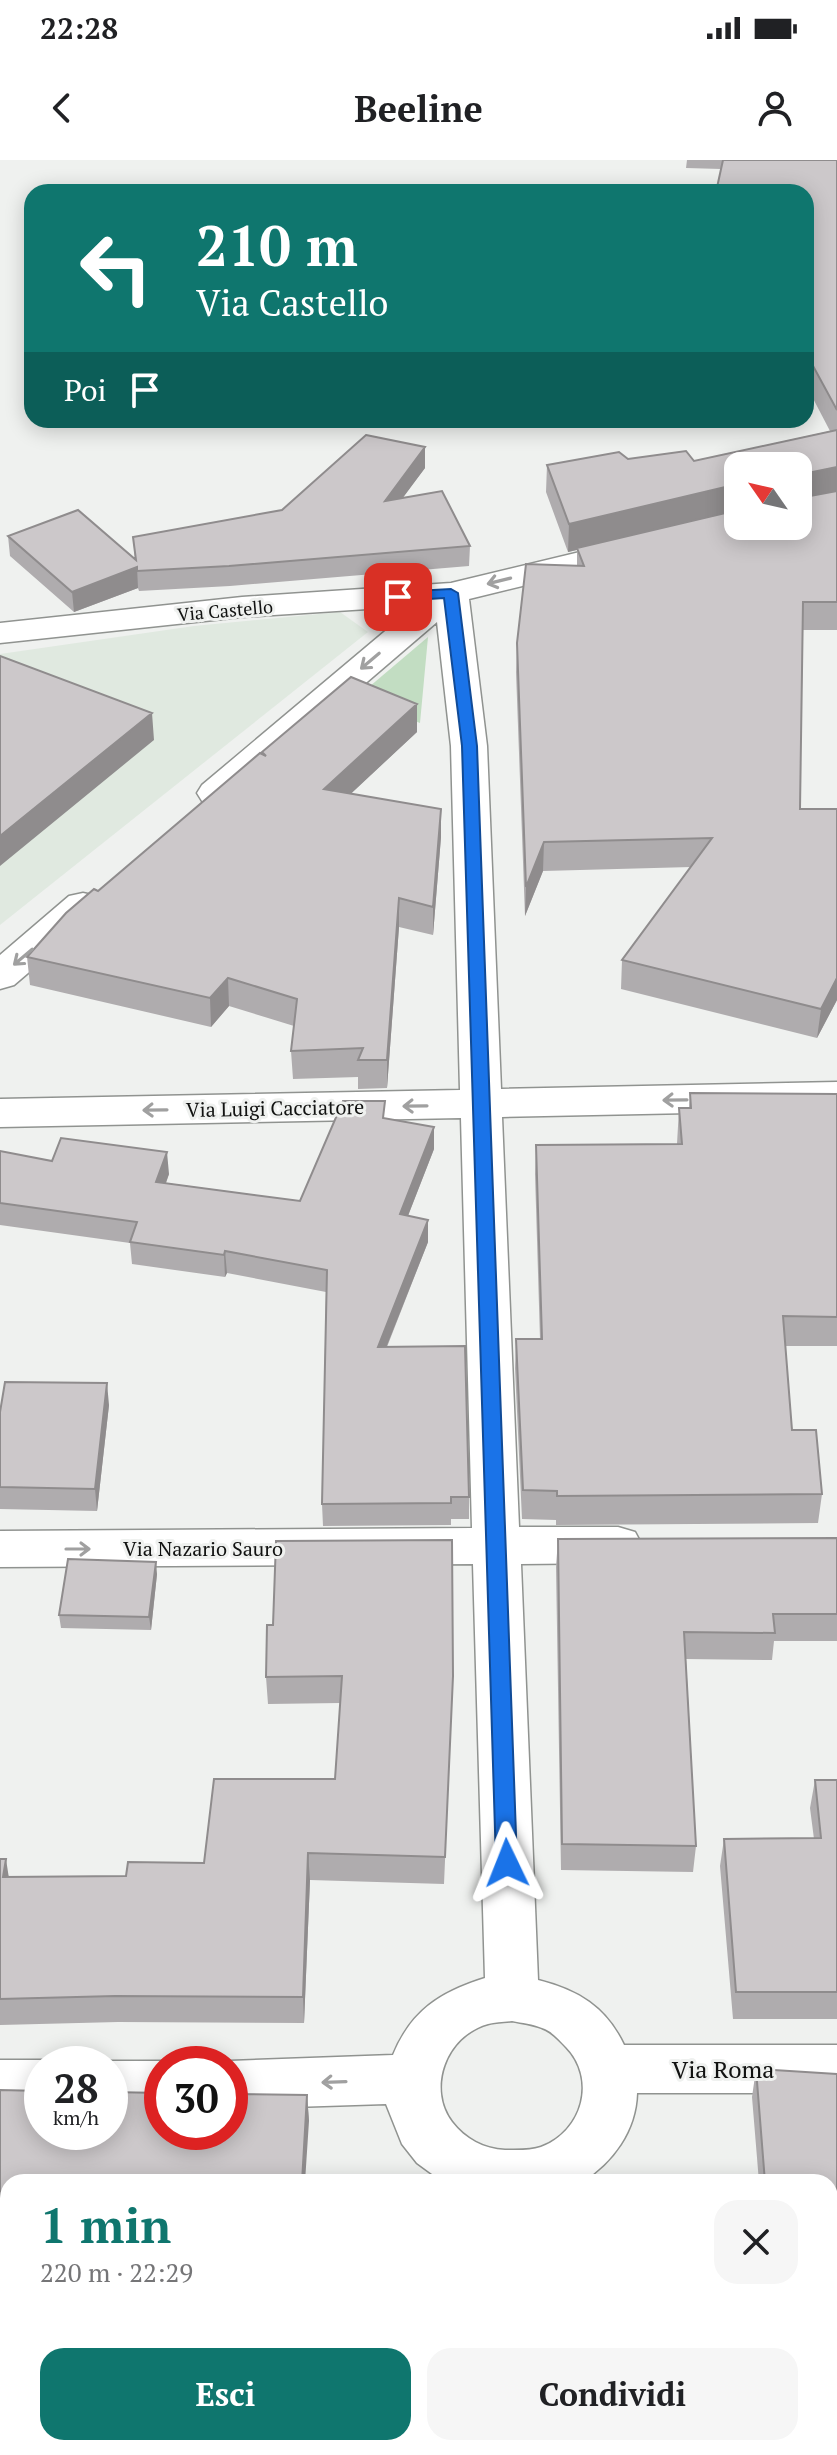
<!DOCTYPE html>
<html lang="it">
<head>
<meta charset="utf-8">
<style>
  body { margin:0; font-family:"PT Serif",serif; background:#f6f6f6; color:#202124; height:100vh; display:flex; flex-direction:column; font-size:30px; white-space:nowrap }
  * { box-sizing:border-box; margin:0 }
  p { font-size:26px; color:#757577 }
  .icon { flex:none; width:44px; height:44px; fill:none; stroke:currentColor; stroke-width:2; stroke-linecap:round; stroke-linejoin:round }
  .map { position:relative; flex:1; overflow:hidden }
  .side { position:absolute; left:0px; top:2014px; width:838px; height:282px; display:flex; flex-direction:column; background:#fff; border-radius:24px 24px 0 0; box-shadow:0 4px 20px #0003 }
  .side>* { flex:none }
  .hud { position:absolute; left:24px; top:24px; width:790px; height:244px; border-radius:24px; box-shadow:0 4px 20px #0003; background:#0f766e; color:#fff; overflow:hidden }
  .needle { width:52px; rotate:304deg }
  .tools { position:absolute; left:724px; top:292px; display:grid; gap:16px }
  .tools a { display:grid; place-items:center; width:88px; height:88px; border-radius:16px; background:#fff; box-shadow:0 4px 20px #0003; font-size:40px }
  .speed { position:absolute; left:24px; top:1886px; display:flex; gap:16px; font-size:40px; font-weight:700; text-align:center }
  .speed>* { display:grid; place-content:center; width:104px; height:104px; border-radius:50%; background:#fff; box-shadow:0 4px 20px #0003; line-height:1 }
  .speed small { font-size:20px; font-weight:400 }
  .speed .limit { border:12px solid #d22; background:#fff; color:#111 }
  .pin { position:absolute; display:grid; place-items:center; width:68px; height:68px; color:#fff; margin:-34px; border-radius:16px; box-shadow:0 4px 12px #0006 }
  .me { position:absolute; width:88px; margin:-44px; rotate:358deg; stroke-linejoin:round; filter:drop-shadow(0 0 6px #0008) }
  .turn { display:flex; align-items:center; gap:28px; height:168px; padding:0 40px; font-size:36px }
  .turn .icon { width:104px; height:104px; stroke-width:2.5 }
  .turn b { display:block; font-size:56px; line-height:68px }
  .then { display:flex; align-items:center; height:76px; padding:0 40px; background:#0003; gap:16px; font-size:30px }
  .round { display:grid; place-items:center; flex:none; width:84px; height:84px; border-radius:24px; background:#f6f6f6 }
  .overview { display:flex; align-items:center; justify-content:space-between; height:136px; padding:0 40px }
  h1 { font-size:48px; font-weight:700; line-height:60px; color:#0f766e }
  .action { display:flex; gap:16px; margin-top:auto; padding:16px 40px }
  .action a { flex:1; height:92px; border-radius:24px; background:#0f766e; color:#fff; font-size:32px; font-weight:700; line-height:92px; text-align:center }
  .action a+a { background:#f6f6f6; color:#202124 }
  .status { display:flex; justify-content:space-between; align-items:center; height:56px; padding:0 40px; background:#fff; direction:ltr }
  .status svg { height:22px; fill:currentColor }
  header { display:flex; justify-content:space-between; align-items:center; height:104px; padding:0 40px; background:#fff; font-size:36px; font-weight:700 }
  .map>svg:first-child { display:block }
</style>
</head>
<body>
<div class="status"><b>22:28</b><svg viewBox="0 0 49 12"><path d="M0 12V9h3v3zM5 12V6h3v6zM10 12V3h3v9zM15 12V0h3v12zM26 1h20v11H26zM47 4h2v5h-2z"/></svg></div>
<header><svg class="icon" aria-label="back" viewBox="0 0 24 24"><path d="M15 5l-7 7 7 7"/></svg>Beeline<svg class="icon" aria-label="person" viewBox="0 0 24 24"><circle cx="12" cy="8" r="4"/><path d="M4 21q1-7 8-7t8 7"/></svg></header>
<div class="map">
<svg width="837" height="2295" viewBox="0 0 837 2295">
  <rect width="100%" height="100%" fill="#eff1ef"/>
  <path fill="#e0e9e0" d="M340 452 368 472 0 765V494L194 466Z"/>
  <path fill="#c2ddc2" d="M428 477 420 563 356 538Z"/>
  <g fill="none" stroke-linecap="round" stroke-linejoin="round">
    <defs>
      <path id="minor" d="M738 354V366H753L750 371 469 439 487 586 501 929 837 922V950L502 957 519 1367H618L635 1372 642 1385 635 1398 618 1403 521 1404 538 1820C578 1830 606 1847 624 1885H837V1933H637C636 1971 613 2002 582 2022H443L417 2003 402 1984 386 1944 230 1949V1904H221L230 1901 393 1895C411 1851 440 1832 485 1818L473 1404 0 1407V1371L472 1368 461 958 0 967V939L460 930 451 586 437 462 228 641 215 644 202 641 197 633 202 625 415 446 242 457 0 483V463L242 437 451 423ZM512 1861C522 1863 533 1864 542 1868 552 1871 559 1880 566 1887 597 1919 583 1971 541 1987 530 1991 516 1990 505 1990 484 1989 465 1979 452 1962 427 1929 445 1876 488 1864 495 1862 504 1862 512 1861Z
        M83 733 97 736 102 745 97 754 14 825 0 829V795L69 736Z
        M0 1900H42L54 1904H42V1948H0Z
        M110 1901H162L171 1904H162V1949H110V1904H101Z
        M475 2288H535V2295H475Z"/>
    </defs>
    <use href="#minor" stroke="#909390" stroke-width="3"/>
    <use href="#minor" fill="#fff" fill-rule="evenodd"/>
  </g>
  <path fill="#afacae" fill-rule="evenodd" d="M687 0H837V470H803L800 649 837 840 817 878 621 829 622 800 691 707 543 711 525 756 516 512 517 483 577 406V390L568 392 546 332 547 305 628 299 694 301 830 271 806 225V32L721 9 686 8ZM738 306 798 366H738Z
    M276 260H325L316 268Z
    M425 287V308L402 338 470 386 469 406 230 426 139 431 138 428 74 452 10 396 8 376 135 399 133 377 282 350Z
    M417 544V572L350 634 441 649V677L433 775 399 767 387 928 358 929V917L293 919 291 891 294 866 229 846 211 867 30 825 27 797 98 731 262 594V592Z
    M690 933 837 934V1186H785L792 1270 822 1334 818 1363 556 1365V1360L522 1359 515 1208 516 1179H540L535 1014 536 985 677 984 679 948H689Z
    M385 958 434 989 408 1056 428 1060V1082L387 1187 469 1337V1359H451V1365L323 1366 322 1344 326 1132 227 1113 225 1117 132 1104 130 1083 0 1065V991L52 1001 169 1014 166 1023 300 1041Z
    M109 1245 97 1351 0 1349V1252Z
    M837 1378V1481H774L772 1500 686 1499 696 1686 693 1712 561 1710 556 1407 558 1379Z
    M157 1414 151 1470 61 1468 59 1455Z
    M453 1516 444 1724 310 1720 304 1863 118 1862 0 1865V1699L9 1717 126 1716 204 1703 335 1619 340 1543 268 1544 266 1517Z
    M815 1620H837V1859H733L720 1706 724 1679H814L810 1648Z
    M756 1909 837 1914V2215H830V2022H759L752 1937Z
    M0 1930 307 1935 309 1961 8 2022V2098H0Z
    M185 2288H463V2295H186Z
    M609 2288H757V2295H609Z"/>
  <path fill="#8f8c8d" d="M316 260H325L316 268Z
    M425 287V308L385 362V341Z
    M837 307V334L798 342V315Z
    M738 324 737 351 568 392 569 364Z
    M137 407 138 428 74 452 72 432Z
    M417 544V572L325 658 324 629Z
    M152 553 154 580 0 706V676Z
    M441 649V677L433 775V747Z
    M544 682 543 711 525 756 526 727Z
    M399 738V767L387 928V900Z
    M228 818 229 846 211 867 210 838Z
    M837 818V840L817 878 821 849Z
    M434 967V989L400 1076V1054Z
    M167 992 169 1014 158 1044 156 1022Z
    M428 1060V1082L378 1208V1187Z
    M225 1091 227 1113 225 1117 224 1095Z
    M107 1223 109 1245 97 1351 95 1329Z
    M156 1402 157 1414 151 1470 149 1457Z
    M308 1693 310 1720 304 1863 303 1837Z
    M6 1699 10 1725 3 1717Z
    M307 1935 309 1961 305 2022H302Z"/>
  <path fill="#ccc8ca" stroke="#8f8c8d" stroke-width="2" d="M723 0H837V250L806 193V32H716Z
    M837 270V307L798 315V306H738V324L569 364 547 305 619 292 628 299 686 291 694 301Z
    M366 275 425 287 385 341 442 331 470 386 229 406 137 411V407L72 432 8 376 78 350 136 400 133 377 282 350Z
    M798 320 799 338 837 331V442H803L800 649H837V818L821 849 622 800 712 678 544 682 526 727 517 483 526 404 584 406 577 388 738 350V366H798Z
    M0 496 152 553 0 676Z
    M351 517 417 544 324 629 441 649 433 747 399 738 387 900H358L363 888 291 891 297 839 228 818 210 838 27 797 66 753 94 729 98 731 260 593 266 596 262 592Z
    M690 933 837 934V1157L783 1156 792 1270H816L822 1334 557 1336V1331L523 1330 516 1179H542L536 985 682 984 679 948H691Z
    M343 941H385L383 958 434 967 400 1054 428 1060 378 1187 465 1186 469 1337H451V1343L322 1344 327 1110 225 1091 224 1095 130 1082 137 1062 0 1043V991L52 1001 61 978 167 992 156 1022 300 1041Z
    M5 1222 107 1223 95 1329 0 1327V1252Z
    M837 1378V1454H773L775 1473 684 1472 696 1686 562 1684 558 1379Z
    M452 1380 453 1516 445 1697 308 1693 303 1837 115 1836 0 1839V1699H6L3 1717 126 1716 128 1702 204 1703 214 1619H335L342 1516 266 1517 267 1465H273L276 1381Z
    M68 1399 156 1402 149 1457 59 1455Z
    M815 1620H837V1832H736L724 1679 821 1678Z
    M756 1909 837 1914V2190L830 2189V2022H765Z
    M0 1930 42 1931V1972H110V1932L162 1933V1972H230V1934L307 1935 302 2022H8V2074H0Z
    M235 2288H463V2295H329V2291Z
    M613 2288H757V2295H613Z"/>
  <defs><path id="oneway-shaft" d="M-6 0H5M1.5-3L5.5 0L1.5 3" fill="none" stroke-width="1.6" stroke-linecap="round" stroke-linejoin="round" transform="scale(2)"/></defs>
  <g stroke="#a0a0a0">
    <use href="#oneway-shaft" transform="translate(499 421) rotate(166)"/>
    <use href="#oneway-shaft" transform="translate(370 501) rotate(140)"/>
    <use href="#oneway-shaft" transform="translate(23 797) rotate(140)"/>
    <use href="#oneway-shaft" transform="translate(675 940) rotate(179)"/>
    <use href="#oneway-shaft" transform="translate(415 946) rotate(179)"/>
    <use href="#oneway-shaft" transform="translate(155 950) rotate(179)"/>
    <use href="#oneway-shaft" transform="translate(78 1389)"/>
    <use href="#oneway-shaft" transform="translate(334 1922) rotate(178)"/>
  </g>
  <path fill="#1a73e8" stroke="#114b97" stroke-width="2" d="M451 429 458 433 477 586 517 1703 514 1710 507 1712 499 1710 496 1703 462 586 444 438 398 441 391 437 398 432Z"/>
  <g text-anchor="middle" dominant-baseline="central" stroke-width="6" stroke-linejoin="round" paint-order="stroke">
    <g font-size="18" fill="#111211" stroke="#eff1ef">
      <text transform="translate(225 450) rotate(-5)">Via Castello</text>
    </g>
    <g font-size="20" fill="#111211" stroke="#eff1ef">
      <text transform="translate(275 948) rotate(-1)">Via Luigi Cacciatore</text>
      <text x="203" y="1388">Via Nazario Sauro</text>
    </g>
    <g font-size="24" fill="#111211" stroke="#eff1ef">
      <text x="723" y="1909">Via Roma</text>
    </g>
  </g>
</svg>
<div class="tools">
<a><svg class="needle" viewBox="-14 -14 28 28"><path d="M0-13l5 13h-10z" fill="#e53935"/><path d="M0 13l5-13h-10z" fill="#757577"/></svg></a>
</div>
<div class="speed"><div>28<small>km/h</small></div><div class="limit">30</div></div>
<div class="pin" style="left:398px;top:437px;background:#d93025"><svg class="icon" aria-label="arrive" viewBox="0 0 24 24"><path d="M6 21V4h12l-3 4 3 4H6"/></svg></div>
<svg class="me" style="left:507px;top:1703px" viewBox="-20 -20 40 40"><path d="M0-17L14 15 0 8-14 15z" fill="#1a73e8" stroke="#fff" stroke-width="4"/></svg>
<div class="hud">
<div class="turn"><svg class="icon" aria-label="left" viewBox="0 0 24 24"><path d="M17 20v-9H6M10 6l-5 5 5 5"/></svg><div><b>210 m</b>Via Castello</div></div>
<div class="then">Poi<svg class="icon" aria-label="arrive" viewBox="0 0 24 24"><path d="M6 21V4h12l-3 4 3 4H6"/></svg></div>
</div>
<section class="side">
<div class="overview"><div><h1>1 min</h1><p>220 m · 22:29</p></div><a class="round"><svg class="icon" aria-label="close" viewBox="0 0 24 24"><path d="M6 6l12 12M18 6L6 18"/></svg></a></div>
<div class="action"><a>Esci</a><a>Condividi</a></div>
</section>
</div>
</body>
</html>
